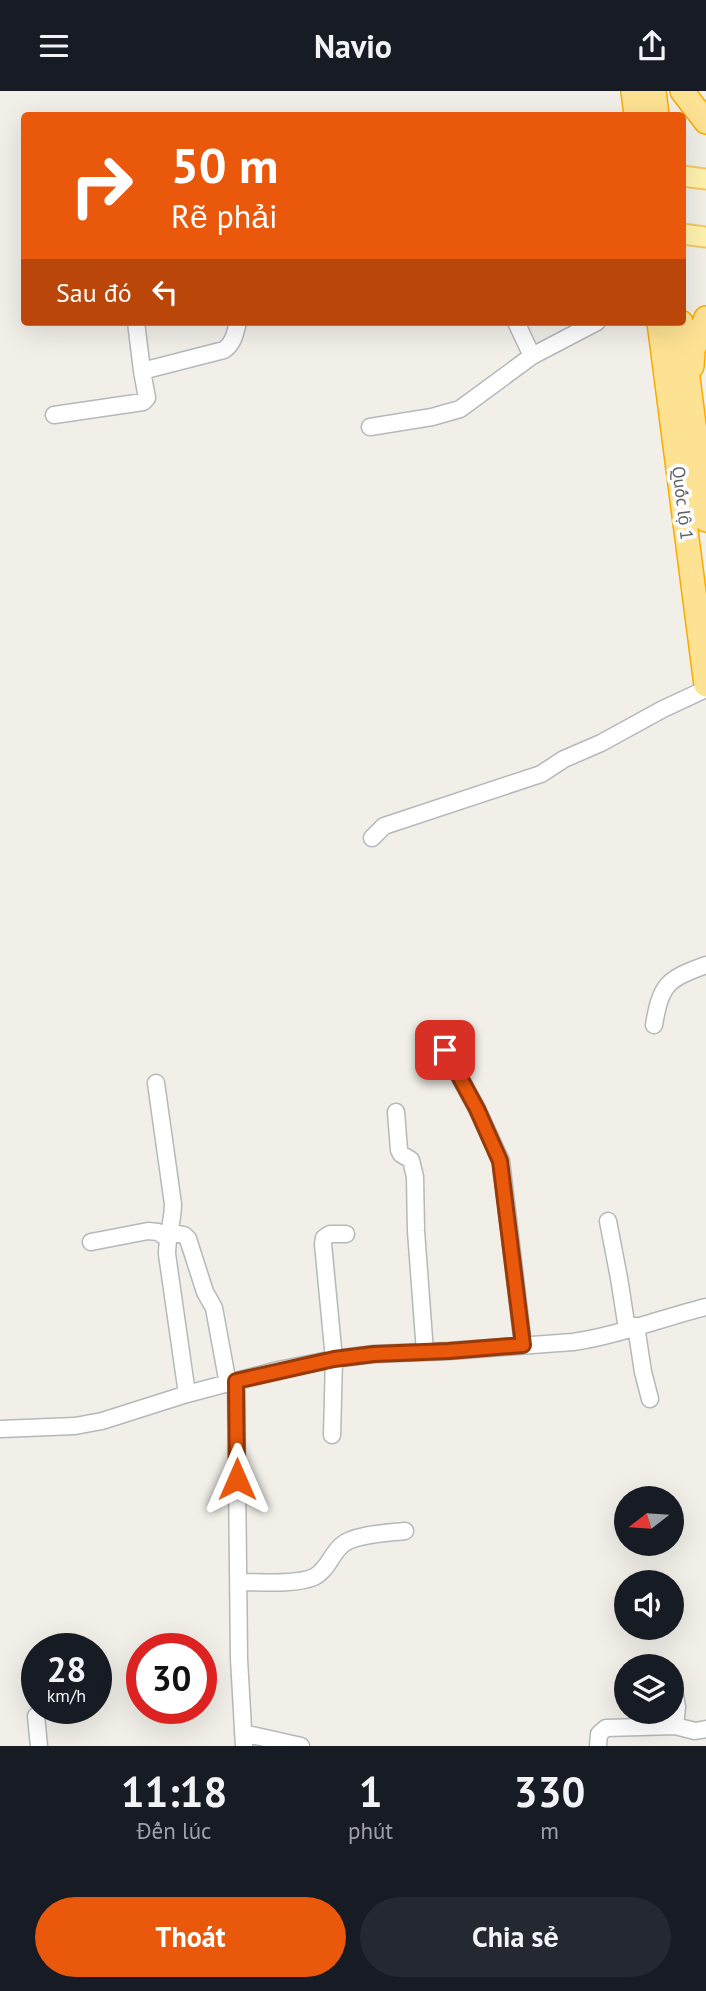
<!DOCTYPE html>
<html lang="vi">
<head>
<meta charset="utf-8">
<style>
  body { margin:0; font-family:"PT Sans",sans-serif; background:#242831; color:#f1f3f6; height:100vh; display:flex; flex-direction:column; font-size:26px; white-space:nowrap }
  * { box-sizing:border-box; margin:0 }
  p { font-size:23px; color:#9ea1a6 }
  .icon { flex:none; width:38px; height:38px; fill:none; stroke:currentColor; stroke-width:2; stroke-linecap:round; stroke-linejoin:round }
  .map { position:relative; height:1655px; overflow:hidden }
  .side { display:flex; flex-direction:column; background:#171b24; flex:1 }
  .side>* { flex:none }
  .top-card { position:absolute; left:21px; top:21px; width:665px; height:214px; border-radius:7px; box-shadow:0 7px 28px #0002; background:#ea580c; color:#fff; overflow:hidden }
  .needle { width:46px; rotate:253deg }
  .controls { position:absolute; left:614px; top:1395px; display:grid; gap:14px }
  .controls a { display:grid; place-items:center; width:70px; height:70px; border-radius:50%; background:#171b24; box-shadow:0 7px 28px #0002; font-size:35px }
  .speed { position:absolute; left:21px; top:1542px; display:flex; gap:14px; font-size:35px; font-weight:700; text-align:center }
  .speed>* { display:grid; place-content:center; width:91px; height:91px; border-radius:50%; background:#171b24; box-shadow:0 7px 28px #0002; line-height:1 }
  .speed small { font-size:18px; font-weight:400 }
  .speed .limit { border:10px solid #d22; background:#fff; color:#111 }
  .pin { position:absolute; display:grid; place-items:center; width:60px; height:60px; color:#fff; margin:-30px; border-radius:14px; box-shadow:0 4px 10px #0006 }
  .me { position:absolute; width:77px; margin:-38px; rotate:0deg; stroke-linejoin:round; filter:drop-shadow(0 0 5px #0008) }
  .turn { display:flex; align-items:center; gap:24px; height:147px; padding:0 35px; font-size:32px }
  .turn .icon { width:91px; height:91px; stroke-width:2.5 }
  .turn b { display:block; font-size:49px; line-height:60px }
  .then { display:flex; align-items:center; height:66px; padding:0 35px; background:#0003; gap:14px; font-size:26px }
  .eta { display:flex; justify-content:space-evenly; align-items:center; height:119px; text-align:center }
  .eta b { font-size:42px; font-weight:800; line-height:49px }
  .button { display:flex; gap:14px; margin-top:auto; padding:14px 35px }
  .button a { flex:1; height:80px; border-radius:42px; background:#ea580c; color:#fff; font-size:28px; font-weight:800; line-height:80px; text-align:center }
  .button a+a { background:#242831; color:#f1f3f6 }
  header { display:flex; justify-content:space-between; align-items:center; height:91px; padding:0 35px; background:#171b24; font-size:32px; font-weight:800 }
  .map>svg:first-child { display:block }
</style>
</head>
<body>
<header><svg class="icon" aria-label="menu" viewBox="0 0 24 24"><path d="M4 6h16M4 12h16M4 18h16"/></svg>Navio<svg class="icon" aria-label="share" viewBox="0 0 24 24"><path d="M12 15V3M7 8l5-5 5 5M5 13v7h14v-7"/></svg></header>
<div class="map">
<svg width="706" height="1655" viewBox="0 0 706 1655">
  <rect width="100%" height="100%" fill="#f1efe8"/>
  <g fill="none" stroke-linecap="round" stroke-linejoin="round">
    <defs>
      <path id="minor" d="M136 231 142 280
        M516 231 532 265 597 231
        M54 324 143 311 147 307 142 280 224 259C234 252 235 242 238 231
        M370 336 432 326 460 318 532 265
        M372 747 384 735 541 683 564 668 601 652 663 618 706 598
        M654 934C661 892 668 888 706 874
        M434 939 477 1018 501 1070 523 1254
        M156 992 173 1113C173 1130 167 1145 167 1163L187 1303
        M396 1021 399 1059 401 1063 411 1069 415 1086 416 1140 425 1261
        M608 1130 619 1187 627 1238
        M168 1141 184 1144 188 1148 205 1201 214 1217 228 1293
        M91 1151 148 1140 158 1141 167 1147
        M636 1235 643 1281 650 1308
        M236 1290 239 1568 244 1655
        M0 1338 75 1335 102 1330 187 1303 236 1290 278 1279 334 1268 374 1263 449 1260 573 1251C616 1245 662 1227 706 1216
        M332 1344 334 1268 323 1153 324 1147 330 1143H346
        M239 1491C258 1491 297 1494 314 1486 328 1479 331 1463 342 1454 354 1443 389 1442 405 1440
        M674 1599 677 1616 675 1635
        M36 1625 39 1655
        M243 1642 301 1655
        M598 1655 599 1643 606 1637 675 1635 695 1640 706 1638"/>
      <path id="major" d="M682 85 706 88
        M682 143 706 146"/>
      <path id="highway" d="M633 0 636 24
        M654 0 657 24
        M682 0 706 31
        M659 231 706 594
        M681 231 706 429
        M692 275 693 259 706 227"/>
    </defs>
    <use href="#minor" stroke="#b5b8bc" stroke-width="19"/>
    <use href="#major" stroke="#f2c960" stroke-width="23"/>
    <use href="#highway" stroke="#f9ab00" stroke-width="26"/>
    <use href="#minor" stroke="#fff" stroke-width="16"/>
    <use href="#major" stroke="#fff2af" stroke-width="19"/>
    <use href="#highway" stroke="#fde293" stroke-width="23"/>
  </g>
  <g fill="none" stroke-linecap="round" stroke-linejoin="round">
    <defs>
      <path id="route" d="M237 1388 236 1290 334 1268 374 1263 449 1260 523 1254 500 1070 477 1018 445 959"/>
    </defs>
    <use href="#route" stroke="#983908" stroke-width="18"/>
    <use href="#route" stroke="#ea580c" stroke-width="12"/>
  </g>
  <g text-anchor="middle" dominant-baseline="central" stroke-width="7" stroke-linejoin="round" paint-order="stroke">
    <g font-size="18" fill="#5f6368" stroke="#fff">
      <text transform="translate(683 412) rotate(83)">Quốc lộ 1</text>
    </g>
  </g>
</svg>
<div class="controls">
<a><svg class="needle" viewBox="-14 -14 28 28"><path d="M0-13l5 13h-10z" fill="#e53935"/><path d="M0 13l5-13h-10z" fill="#9ea1a6"/></svg></a>
<a><svg class="icon" aria-label="sound" viewBox="0 0 24 24"><path d="M4 9h4l5-4v14l-5-4H4zM17 9q2 3 0 6"/></svg></a>
<a><svg class="icon" aria-label="layers" viewBox="0 0 24 24"><path d="M12 4l9 5-9 5-9-5zM3 14l9 5 9-5"/></svg></a>
</div>
<div class="speed"><div>28<small>km/h</small></div><div class="limit">30</div></div>
<div class="pin" style="left:445px;top:959px;background:#d93025"><svg class="icon" aria-label="arrive" viewBox="0 0 24 24"><path d="M6 21V4h12l-3 4 3 4H6"/></svg></div>
<svg class="me" style="left:237px;top:1388px" viewBox="-20 -20 40 40"><path d="M0-17L14 15 0 8-14 15z" fill="#ea580c" stroke="#fff" stroke-width="4"/></svg>
<div class="top-card">
<div class="turn"><svg class="icon" aria-label="right" viewBox="0 0 24 24"><path d="M7 20v-9h11M14 6l5 5-5 5"/></svg><div><b>50 m</b>Rẽ phải</div></div>
<div class="then">Sau đó<svg class="icon" aria-label="left" viewBox="0 0 24 24"><path d="M17 20v-9H6M10 6l-5 5 5 5"/></svg></div>
</div>
</div>
<section class="side">
<div class="eta">
<div><b>11:18</b><p>Đến lúc</p></div>
<div><b>1</b><p>phút</p></div>
<div><b>330</b><p>m</p></div>
</div>
<div class="button"><a>Thoát</a><a>Chia sẻ</a></div>
</section>
</body>
</html>
